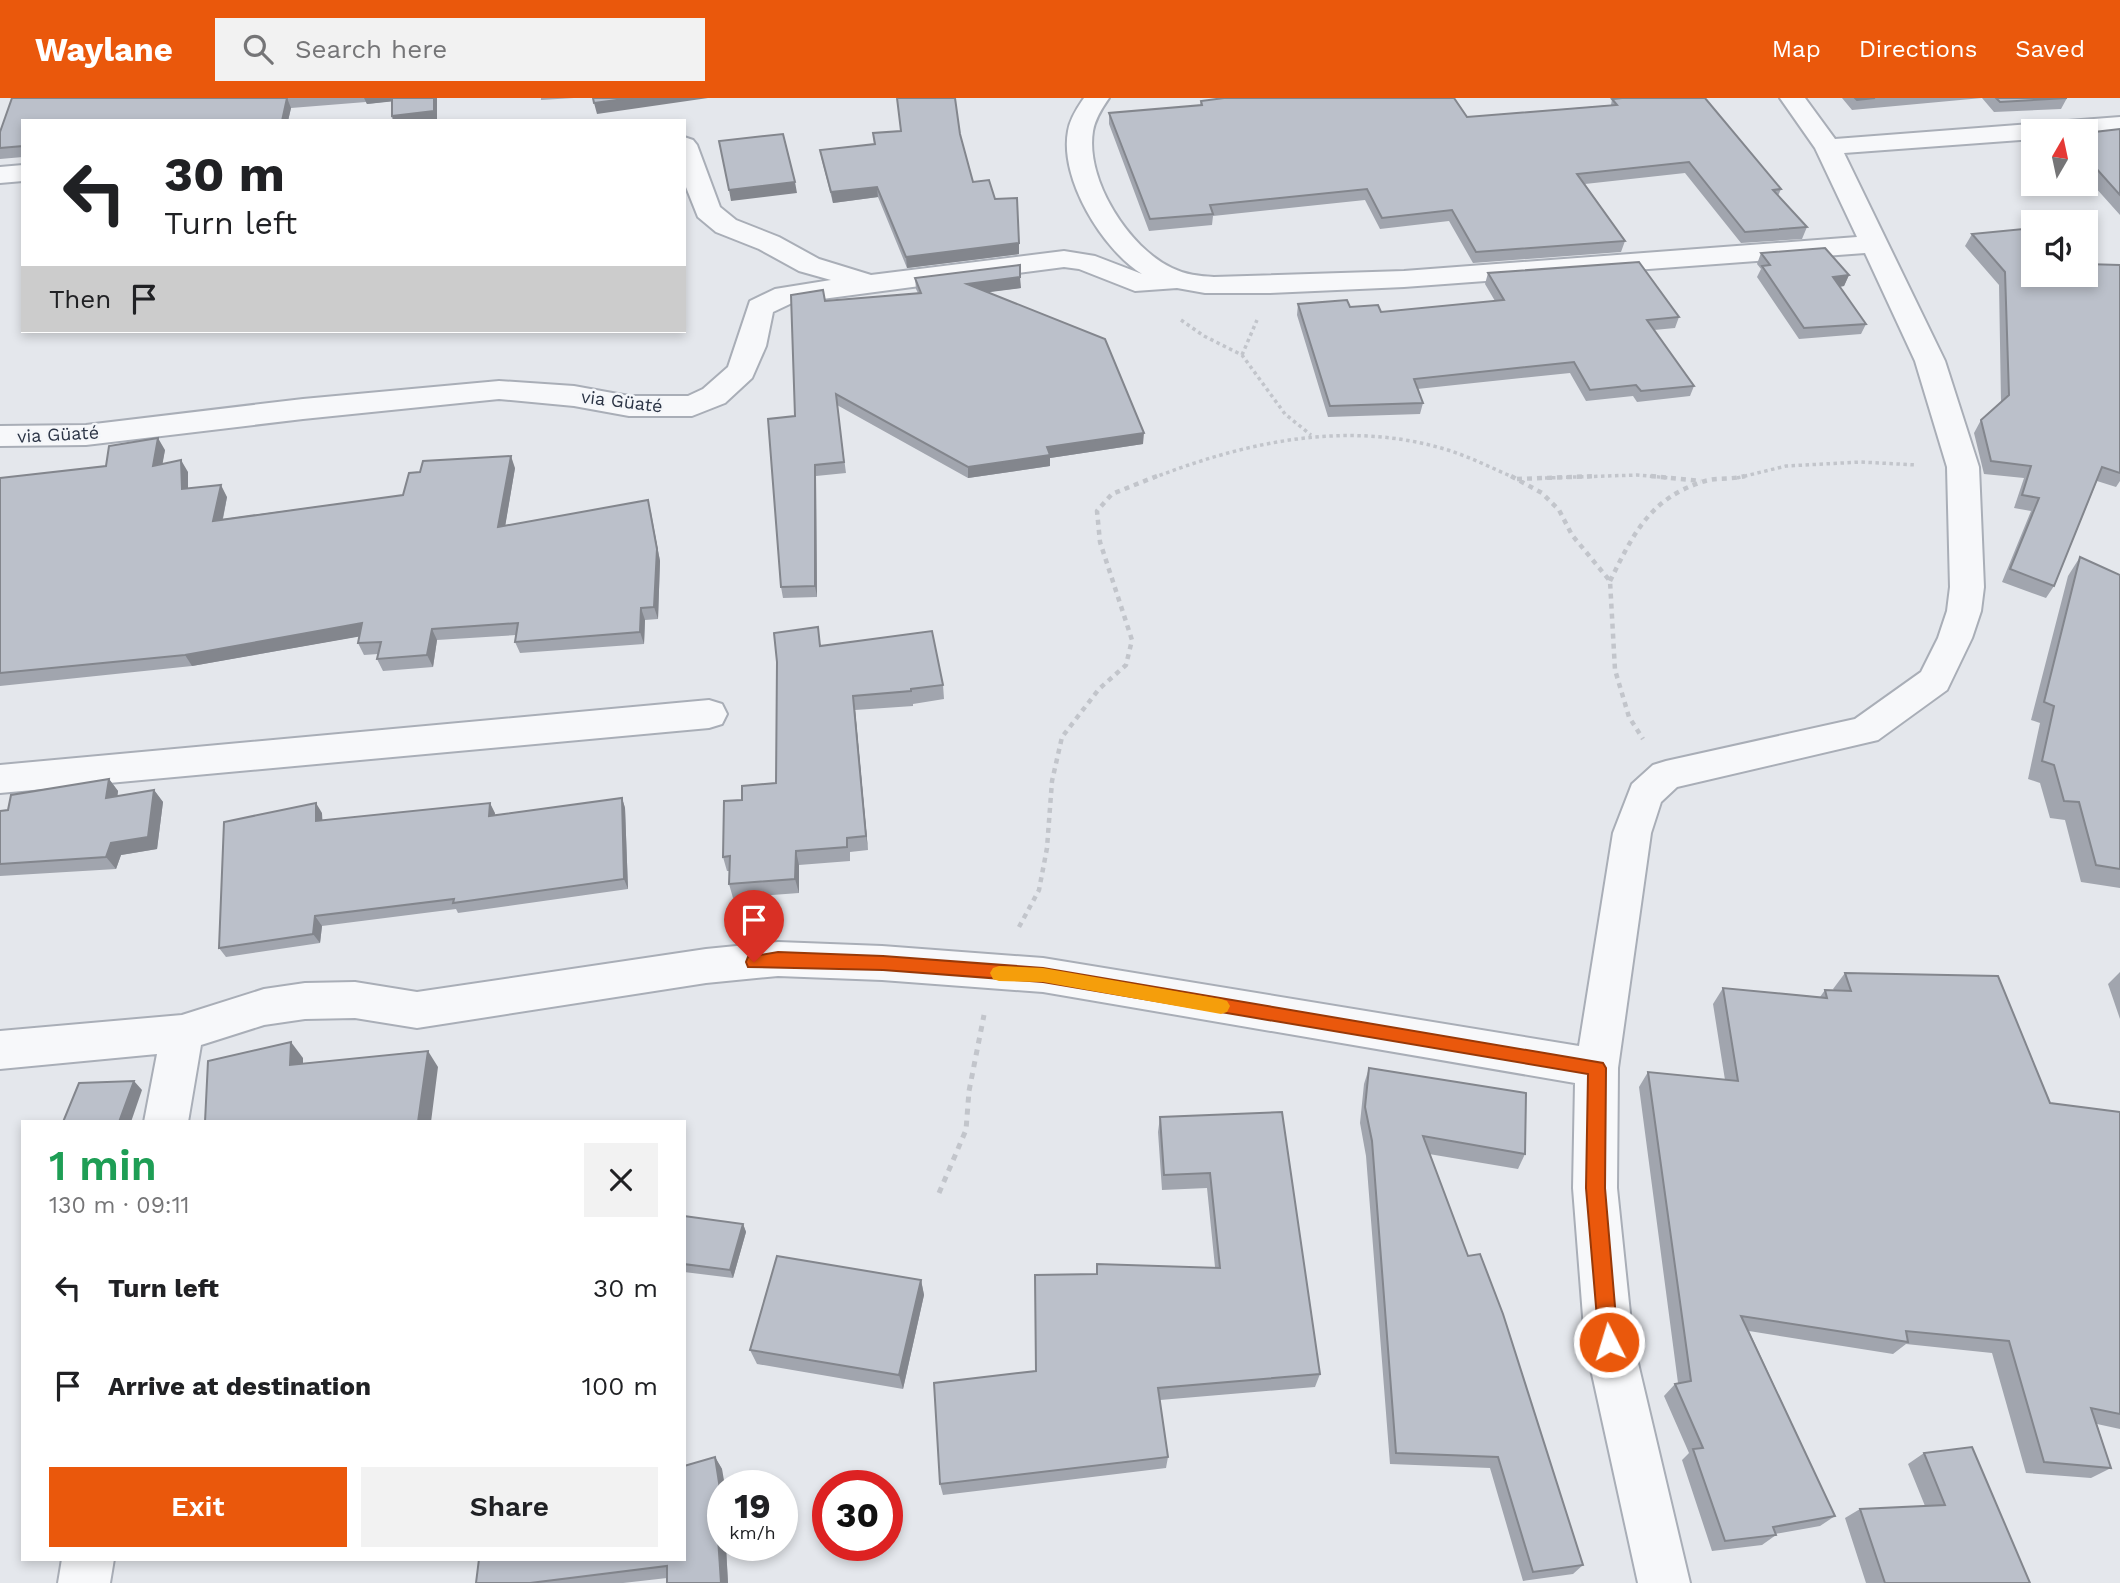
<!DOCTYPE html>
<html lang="en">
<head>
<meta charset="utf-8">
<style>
  body { margin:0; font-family:"Work Sans",sans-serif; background:#f2f2f2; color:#202124; height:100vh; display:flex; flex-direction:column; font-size:26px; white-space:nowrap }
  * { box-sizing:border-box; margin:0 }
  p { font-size:23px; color:#757577 }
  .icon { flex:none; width:38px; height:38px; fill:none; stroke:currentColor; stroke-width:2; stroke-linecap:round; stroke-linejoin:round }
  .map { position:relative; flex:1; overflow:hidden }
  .panel { position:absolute; left:21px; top:1022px; width:665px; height:441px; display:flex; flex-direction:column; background:#fff; border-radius:0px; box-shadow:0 4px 10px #0003 }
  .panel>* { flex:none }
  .banner { position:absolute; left:21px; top:21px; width:665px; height:214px; border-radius:0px; box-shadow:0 4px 10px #0003; background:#fff; color:#202124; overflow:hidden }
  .needle { width:46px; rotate:9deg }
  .fabs { position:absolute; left:2021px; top:21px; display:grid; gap:14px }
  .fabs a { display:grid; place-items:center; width:77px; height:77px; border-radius:0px; background:#fff; box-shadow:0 4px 10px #0003; font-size:35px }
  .speed { position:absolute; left:707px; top:1372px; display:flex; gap:14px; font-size:35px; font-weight:700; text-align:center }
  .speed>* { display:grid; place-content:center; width:91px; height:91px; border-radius:50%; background:#fff; box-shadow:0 4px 10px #0003; line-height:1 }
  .speed small { font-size:18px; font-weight:400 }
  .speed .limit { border:10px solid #d22; background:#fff; color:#111 }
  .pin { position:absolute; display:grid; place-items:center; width:60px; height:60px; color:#fff; margin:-72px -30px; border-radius:50% 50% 50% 0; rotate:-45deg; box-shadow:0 0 7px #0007 }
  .pin .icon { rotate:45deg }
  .me { position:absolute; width:77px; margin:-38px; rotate:355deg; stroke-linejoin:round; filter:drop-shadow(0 0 5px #0008) }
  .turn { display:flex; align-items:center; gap:24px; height:147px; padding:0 28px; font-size:32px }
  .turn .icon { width:91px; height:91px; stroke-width:2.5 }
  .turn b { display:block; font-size:49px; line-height:60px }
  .then { display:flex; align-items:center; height:66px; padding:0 28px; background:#0003; gap:14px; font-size:26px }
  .round { display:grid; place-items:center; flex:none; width:74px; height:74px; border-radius:0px; background:#f2f2f2 }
  .summary { display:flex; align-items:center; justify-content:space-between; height:119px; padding:0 28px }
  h1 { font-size:42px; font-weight:600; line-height:52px; color:#1e9e55 }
  .primary-button { display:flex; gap:14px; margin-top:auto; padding:14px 28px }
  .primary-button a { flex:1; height:80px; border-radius:0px; background:#ea580c; color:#fff; font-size:28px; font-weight:600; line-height:80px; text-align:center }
  .primary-button a+a { background:#f2f2f2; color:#202124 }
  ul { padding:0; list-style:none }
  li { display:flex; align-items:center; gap:21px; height:98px; padding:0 28px }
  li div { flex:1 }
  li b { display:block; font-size:26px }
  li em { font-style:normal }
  header { display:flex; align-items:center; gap:42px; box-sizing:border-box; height:98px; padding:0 35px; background:#ea580c; color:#fff }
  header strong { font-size:33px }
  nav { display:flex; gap:38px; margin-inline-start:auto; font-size:24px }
  .search { width:490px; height:63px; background:#f2f2f2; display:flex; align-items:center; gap:18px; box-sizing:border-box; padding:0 24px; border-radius:0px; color:#757577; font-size:26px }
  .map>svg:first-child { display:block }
</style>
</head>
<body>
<header>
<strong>Waylane</strong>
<div class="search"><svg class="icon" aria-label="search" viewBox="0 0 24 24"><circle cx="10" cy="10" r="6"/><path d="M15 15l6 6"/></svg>Search here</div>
<nav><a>Map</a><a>Directions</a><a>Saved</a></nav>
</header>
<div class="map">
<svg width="2120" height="1485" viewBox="0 0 2120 1485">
  <rect width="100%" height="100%" fill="#e4e7ec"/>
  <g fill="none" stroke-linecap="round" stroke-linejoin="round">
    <defs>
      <path id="minor" d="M1084 0H1109C1102 10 1095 21 1093 33 1085 82 1129 150 1172 170 1186 177 1199 178 1214 179L1404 173 1857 139 1815 50 1780 0H1805L1835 41 2120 19V35L2086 37V33H2034V41L1844 55 1945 263 1979 369 1984 489 1981 513 1972 540 1947 592 1878 642 1677 689 1661 704 1651 735 1618 970 1617 1090 1633 1244 1690 1485H1638L1585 1244 1573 1090 1575 985 1043 894 882 882 778 878 706 885 417 930 355 920 305 921 264 927 201 947 188 1024H144L157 956 0 971V933L182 917 264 891 305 885 355 884 417 894 706 851 778 844 882 848 1043 860 1579 948 1613 735 1632 686 1653 667 1666 663 1855 621 1921 574 1938 540 1947 513 1950 489 1947 369 1915 263 1865 155 1404 189 1270 195H1205L1177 190 1135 193 1079 171 1064 169 792 205 773 214 766 248 752 280 725 305 692 318H629L574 308 499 301 303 321 86 347 0 348V328L86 327 303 301 499 283 574 288 629 298H688L703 291 728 269 750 203 775 191 831 182 799 173 759 151 716 134 698 119 684 84V39L693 42 697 47 720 109 736 122 779 139 819 161 871 177 1064 153 1095 158 1142 176C1103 152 1059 81 1068 33 1070 21 1077 10 1084 0Z
        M23 67V83L0 85V69Z
        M709 602 722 606 727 616 722 626 709 630 0 695V667Z
        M62 1461H114L110 1485H58Z"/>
    </defs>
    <use href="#minor" stroke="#a9aeb7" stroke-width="4"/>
    <path stroke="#c2c5cb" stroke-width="3.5" stroke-dasharray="3.5 3.5" stroke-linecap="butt" d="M1181 222 1204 238 1242 257 1285 316 1311 337
      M1242 257 1257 222
      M1153 380C1248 343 1351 321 1451 353 1472 360 1494 371 1515 380
      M1545 380 1637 377 1670 380
      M1737 380 1786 368 1861 364 1917 367"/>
    <path stroke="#c2c5cb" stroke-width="4.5" stroke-dasharray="5 5" stroke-linecap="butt" d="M1511 378 1542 395 1559 412 1572 437 1610 483 1615 572 1629 619 1643 641
      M1651 378 1701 383
      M1517 381 1597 378
      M1610 483C1633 437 1649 401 1702 384 1715 379 1731 382 1745 378
      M1019 829 1039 792 1047 750 1052 683 1062 639 1099 591 1126 567 1132 542 1100 444 1097 413 1112 396 1157 378"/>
    <path stroke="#c2c5cb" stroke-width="5" stroke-dasharray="6 6" stroke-linecap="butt" d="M939 1095 966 1032 969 993 984 917"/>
    <use href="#minor" fill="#f7f8fa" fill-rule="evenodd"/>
  </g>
  <path fill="#a1a5ae" d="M12 0H437V23H393L392 3 367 6 366 4 291 10 288 23H23V59L0 61V34Z
    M541 0H574L541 2Z
    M1842 0H2067L2061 11 1994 14 1982 0 1852 12Z
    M1612 1 1781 91 1778 98 1807 129 1802 141 1741 145 1685 75 1585 86 1625 143 1621 154 1473 165 1449 123 1380 131 1365 102 1213 118 1212 127 1149 133 1109 26V15L1200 7 1201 3 1467 19 1611 7Z
    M2120 31V117L2086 79V35Z
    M873 35 960 36 973 84 995 101 1019 156 907 170 878 99 833 105 822 63 820 52 874 46Z
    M1972 136 2034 177 2120 167V383L2116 389 2097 383 2054 488 2046 500 2002 484 2031 413 2014 410 2024 380 1984 376 1974 335 1981 322 2001 304 1999 187 1965 148Z
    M1761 155 1849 177 1844 188 1840 189 1866 226 1861 236 1799 241 1757 179 1761 171 1757 166Z
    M1488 175 1679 219 1675 230 1654 232 1694 288 1690 298 1637 304 1633 298 1586 303 1570 275 1417 291 1423 305 1420 316 1328 319 1297 217 1298 206 1350 209 1381 214 1495 203 1485 186Z
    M915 180 1021 190 987 194 1143 346 1050 360V368L968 380 837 307 846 375 816 378 817 499 783 500 781 489 795 318 825 203 918 195 916 191Z
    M165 352 162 366 188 374V390L227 399 223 421 403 397 515 370 505 428 651 414 660 463 658 521 645 522 644 546 520 555 515 544 516 537 437 542 433 569 383 573 377 561 378 556 364 557 358 545 360 538 192 568 0 588V380L106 368Z
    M2080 459 2120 477V790L2081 784 2065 722 2050 720 2040 685 2028 681 2040 625 2031 622 2068 478Z
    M821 547 943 587 944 601 913 606V608L855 612 868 752 850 754V763L799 767V795L733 800 729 786V773H727L723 759 776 685Z
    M109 681 118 693 117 698 154 692 163 704 157 751 121 757 116 771 0 778V713L8 712Z
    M622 700 625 710 628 791 458 815 456 811 322 828 320 845 226 859 219 850 322 715V723L490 705 494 717Z
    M2120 874V921L2108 886Z
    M1845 875 2050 1005 2120 1014V1331L2097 1326 2111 1370 2091 1380 2026 1375 1992 1255 1906 1246 1893 1256 1749 1233 1835 1418 1820 1428 1775 1436 1776 1437 1762 1447 1712 1453 1682 1362 1689 1355 1664 1298 1675 1286 1678 1285 1639 989 1648 974 1725 982 1713 906 1723 890 1820 899 1825 892H1834L1833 891Z
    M1369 970 1525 1056 1518 1071 1429 1056 1583 1467 1573 1476 1523 1483 1490 1370 1390 1366 1366 1058 1360 1025 1364 986Z
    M1282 1014 1320 1276 1315 1289 1160 1302 1168 1359 1166 1370 943 1397 940 1386 1036 1273 1096 1176 1215 1169 1207 1090 1162 1092 1158 1034 1160 1019Z
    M684 1118 743 1126 746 1134 733 1180 684 1174Z
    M921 1182 924 1197 903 1291 757 1266 750 1252Z
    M1924 1355 2030 1485H1866L1845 1420 1860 1411 1925 1408 1908 1366Z
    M715 1359 722 1371 728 1485H667V1480L623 1485H476L684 1461Z"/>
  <path fill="#83868d" d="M287 0 291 10 288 23H282Z
    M364 0H395L396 3 367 6Z
    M434 0H437V23H393L392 18Z
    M632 0H708L597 16 594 5Z
    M795 84 797 95 731 103 729 92Z
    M877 89 878 99 833 105 831 94Z
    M1019 145V156L907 170 906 159Z
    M1849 177 1844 188 1828 190 1833 179Z
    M1020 179 1021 190 967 197V186Z
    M1144 335 1143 346 1050 360V368L968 380V369L1047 349Z
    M158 340 165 352 160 380 153 368Z
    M511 358 515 370 503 441 498 429Z
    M181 362 188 374V403L182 391Z
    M815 367 816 378 817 499 815 488Z
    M221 387 227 399 220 434 213 423Z
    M648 402 660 463 658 521 654 509Z
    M641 510 645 522 644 546 640 534Z
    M362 525 368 537 192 568 185 557Z
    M432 531 437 542 433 569 427 557Z
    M853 598 855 612 868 752 866 738Z
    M109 681 118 693 116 712 106 700Z
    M154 692 163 704 157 751 121 757 116 771 106 759 111 745Z
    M622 700 625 710 628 791 624 781Z
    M316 705 322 715 323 733 316 723Z
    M490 705 495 715 494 728 489 718Z
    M796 753 799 767V795L795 781Z
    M315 818 322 828 320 845 313 836Z
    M291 944 303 960V983L290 967Z
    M428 953 438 969 431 1024H418Z
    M134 983 142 992 131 1024H119Z
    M743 1126 746 1134 733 1180 730 1172Z
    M921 1182 924 1197 903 1291 899 1277Z
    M715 1359 722 1371 725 1388H723V1410Z
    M723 1438V1447H734L726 1450 728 1485H721L718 1439Z"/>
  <path fill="#bbc0ca" stroke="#83868d" stroke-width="2" d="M12 0H287L282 23H23V48L0 50V34Z
    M392 0H434V13L392 18Z
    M593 0H632L594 5Z
    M897 0H955L960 36 973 84 989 82 995 101 1017 100 1019 145 906 159 877 89 831 94 820 52 875 46 873 35 901 33Z
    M1224 0H1454L1467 19 1617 7 1612 1 1622 0H1705L1781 91 1773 92 1807 129 1745 134 1689 64 1577 76 1625 143 1476 154 1452 112 1382 120 1367 91 1210 107 1213 116 1150 121 1109 15 1202 7 1201 3Z
    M1855 0H1875L1857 2Z
    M1996 0H2067L2000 4Z
    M2120 31V97L2086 59V35Z
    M783 36 795 84 729 92 719 43Z
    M2034 130V177H2086V166L2120 167V375L2102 369 2054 488 2010 471 2039 400 2022 397 2031 368 1991 363 1981 322 2009 297 2005 174 1972 136Z
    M1825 150 1849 177 1833 179 1866 226 1804 230 1762 168 1770 167 1761 155Z
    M1639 164 1679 219 1647 222 1694 288 1641 293 1636 287 1590 292 1574 264 1414 281 1423 305 1330 308 1298 206 1347 202 1350 209 1378 207 1381 214 1504 202 1488 175Z
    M1020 167V179L967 186 1105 241 1144 335 1047 349 1050 357 968 369 836 296 844 364 815 367V488L781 489 768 321 795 318 791 197 823 192 825 203 921 195 915 180Z
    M158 340 153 368 181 362 182 391 221 387 213 423 403 397 409 375 420 374 423 363 511 358 498 429 648 402 657 451 654 509 641 510 640 534 515 544 518 525 432 531 427 557 377 561 381 544 358 545 362 525 185 557 0 575V380L106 368 109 348Z
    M2080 459 2120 477V771L2096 767 2079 704 2064 703 2054 667 2042 663 2054 608 2044 604Z
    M818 529 820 548 932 533 943 587 911 591V593L853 598 866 738 847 740V749L796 753 795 781 729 786 730 758 723 759 724 703 742 702V688L776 685 777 564 774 535Z
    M109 681 106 700 154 692 148 739 111 745 106 759 0 766V713L8 712 11 697Z
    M622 700 624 781 453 805 454 801 315 818 313 836 219 850 224 724 316 705V723L490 705 489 718Z
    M1845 875 1998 878 2050 1005 2120 1014V1316L2091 1310 2111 1370 2044 1364 2009 1243 1906 1233 1908 1244 1741 1218 1835 1418 1773 1429 1776 1437 1725 1443 1693 1351 1703 1350 1675 1286 1691 1283 1648 974 1738 983 1723 890 1827 900 1825 892 1851 893Z
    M291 944 290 967 428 953 418 1024H205L208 963Z
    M1369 970 1526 995 1525 1056 1423 1038 1468 1158 1480 1156 1503 1216 1583 1467 1533 1474 1498 1359 1396 1355 1372 1043 1365 1009Z
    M134 983 119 1024H63L79 985Z
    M1282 1014 1320 1276 1158 1290 1168 1359 940 1386 934 1285 1036 1273 1035 1177 1097 1176V1166L1220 1170 1210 1075 1164 1077 1160 1019Z
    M684 1118 743 1126 730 1172 684 1166Z
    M777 1158 921 1182 899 1277 750 1252Z
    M1972 1349 2030 1485H1885L1860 1411 1945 1407 1924 1355Z
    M715 1359 723 1410V1438L718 1439 721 1485H667V1468L530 1485H476L479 1461H684V1368Z"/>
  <path fill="#ea580c" stroke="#983908" stroke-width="2" d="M778 854 883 858 1043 870 1603 965 1606 970 1605 1090 1618 1244 1616 1251 1609 1253 1602 1251 1599 1244 1586 1090 1588 976 1043 884 883 872 748 869 746 864 748 859Z"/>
  <path fill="#f59e0b" d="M999 868 1043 870 1221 901 1227 903 1230 908 1227 914 1221 916 1043 884 999 883 993 881 990 875 993 870Z"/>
  <g text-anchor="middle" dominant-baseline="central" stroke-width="5" stroke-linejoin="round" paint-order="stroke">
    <g font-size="18" fill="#2b3445" stroke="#f4f6f9">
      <text transform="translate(622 303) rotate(7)">via Güaté</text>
      <text transform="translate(58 336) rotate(-3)">via Güaté</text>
    </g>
  </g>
</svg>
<div class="fabs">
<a><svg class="needle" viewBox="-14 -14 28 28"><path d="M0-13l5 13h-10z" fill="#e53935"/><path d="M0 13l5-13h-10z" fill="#757577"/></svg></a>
<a><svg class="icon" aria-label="sound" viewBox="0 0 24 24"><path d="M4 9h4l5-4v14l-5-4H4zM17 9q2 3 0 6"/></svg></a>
</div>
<div class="speed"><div>19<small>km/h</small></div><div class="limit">30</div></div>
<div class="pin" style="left:754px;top:864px;background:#d93025"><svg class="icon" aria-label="arrive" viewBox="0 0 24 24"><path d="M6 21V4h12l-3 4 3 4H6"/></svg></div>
<svg class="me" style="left:1609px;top:1244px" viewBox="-20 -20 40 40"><circle r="17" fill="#ea580c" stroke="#fff" stroke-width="3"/><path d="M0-11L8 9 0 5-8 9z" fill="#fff"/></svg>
<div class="banner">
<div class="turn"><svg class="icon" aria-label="left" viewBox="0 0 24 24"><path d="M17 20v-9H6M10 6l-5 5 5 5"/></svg><div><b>30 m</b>Turn left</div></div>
<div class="then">Then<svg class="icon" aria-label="arrive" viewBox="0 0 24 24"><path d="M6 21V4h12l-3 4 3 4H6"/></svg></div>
</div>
<section class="panel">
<div class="summary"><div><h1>1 min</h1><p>130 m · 09:11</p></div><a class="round"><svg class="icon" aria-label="close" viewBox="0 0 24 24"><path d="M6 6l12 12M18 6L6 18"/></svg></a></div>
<ul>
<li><svg class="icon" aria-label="left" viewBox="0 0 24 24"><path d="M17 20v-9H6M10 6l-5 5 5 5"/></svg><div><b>Turn left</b></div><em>30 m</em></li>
<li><svg class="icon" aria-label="arrive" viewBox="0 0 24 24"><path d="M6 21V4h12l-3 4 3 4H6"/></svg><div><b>Arrive at destination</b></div><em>100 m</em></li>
</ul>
<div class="primary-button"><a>Exit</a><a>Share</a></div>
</section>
</div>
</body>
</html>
